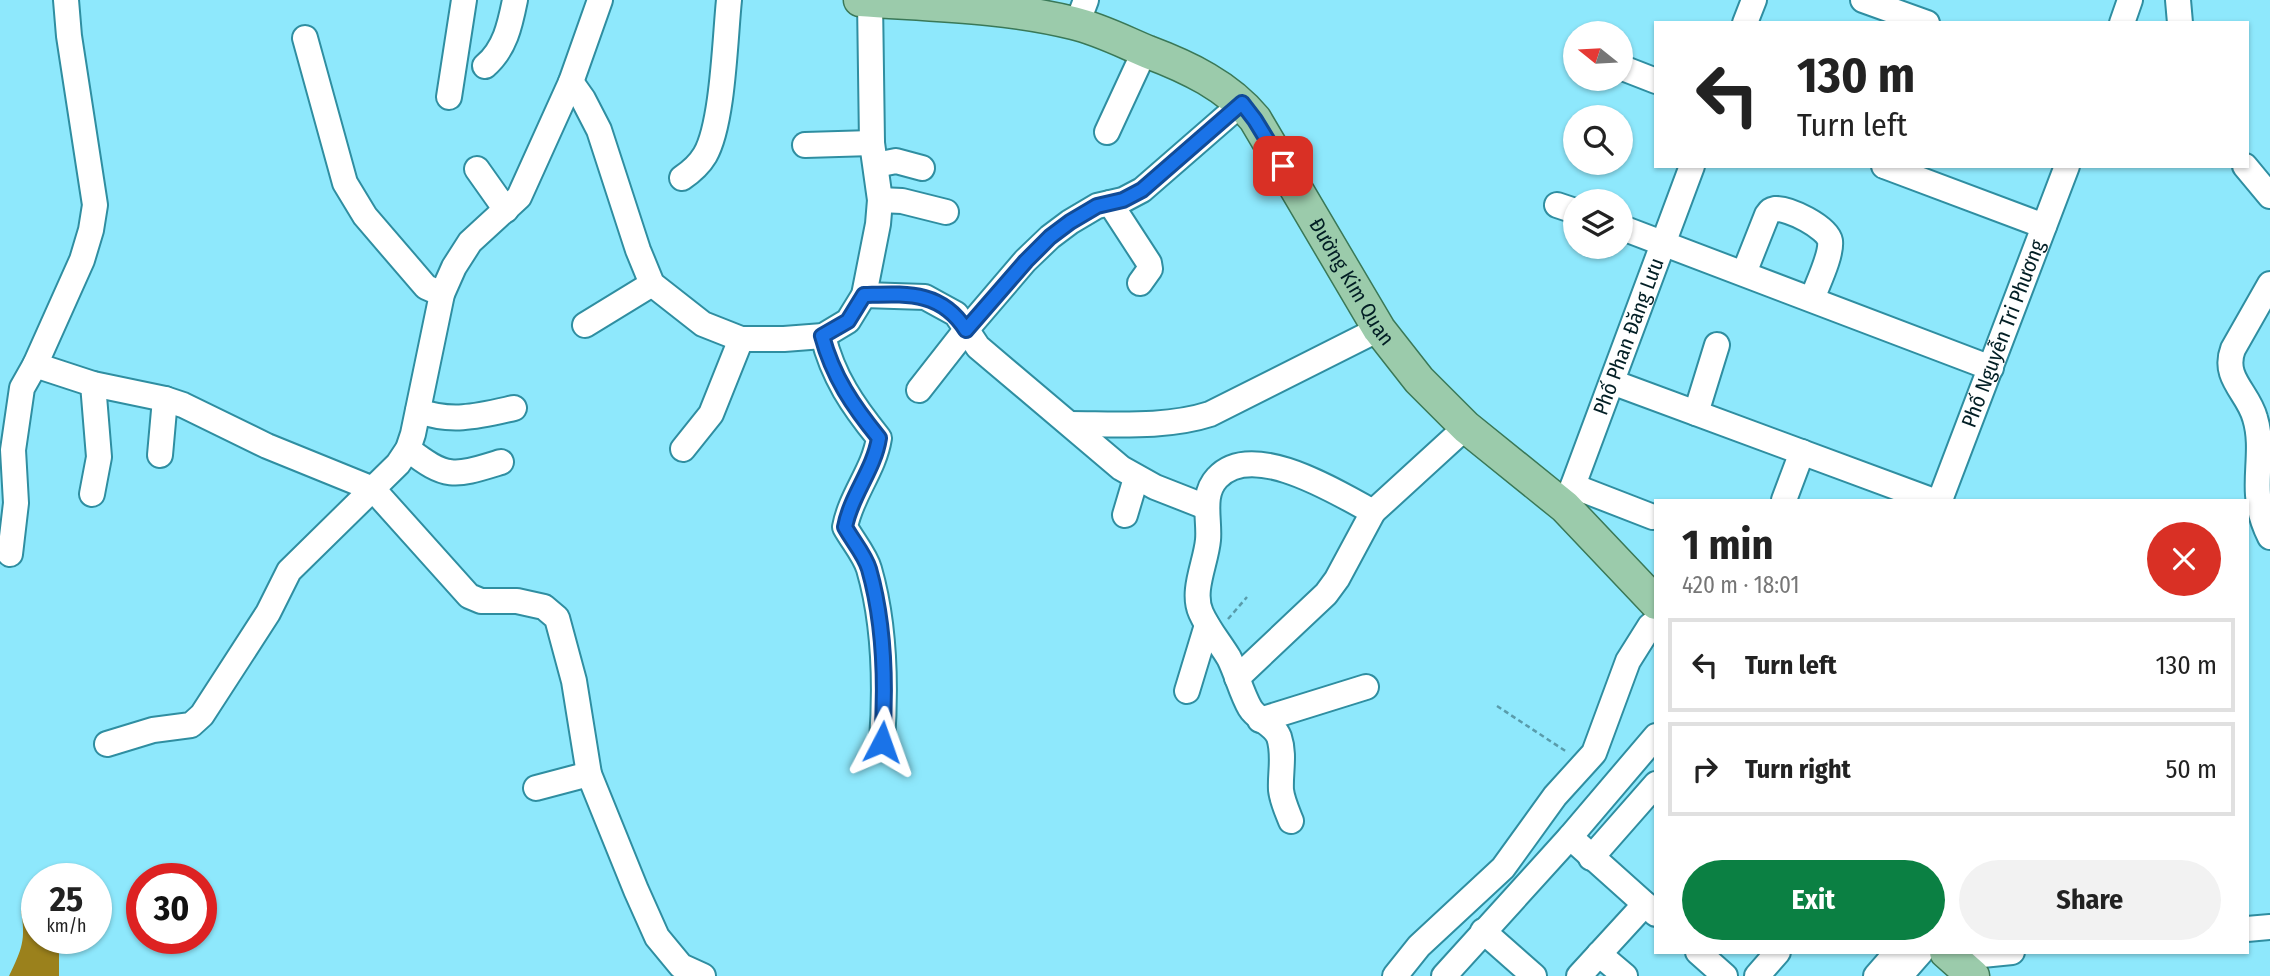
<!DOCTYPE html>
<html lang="en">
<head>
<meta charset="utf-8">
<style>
  body { margin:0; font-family:"Fira Sans Condensed",sans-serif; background:#f2f2f2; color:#222; height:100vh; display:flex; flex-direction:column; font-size:26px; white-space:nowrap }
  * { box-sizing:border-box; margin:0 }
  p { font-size:23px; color:#767676 }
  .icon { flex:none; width:38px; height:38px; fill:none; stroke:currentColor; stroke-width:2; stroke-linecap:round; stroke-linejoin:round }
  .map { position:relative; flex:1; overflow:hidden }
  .sheet { position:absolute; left:1654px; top:499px; width:595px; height:455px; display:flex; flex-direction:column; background:#fff; border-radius:0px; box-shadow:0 2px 5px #0004 }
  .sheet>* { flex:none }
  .banner { position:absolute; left:1654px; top:21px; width:595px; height:147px; border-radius:0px; box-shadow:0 2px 5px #0004; background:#fff; color:#222; overflow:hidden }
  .needle { width:46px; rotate:288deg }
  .tools { position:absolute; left:1563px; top:21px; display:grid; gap:14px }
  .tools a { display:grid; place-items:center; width:70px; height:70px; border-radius:50%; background:#fff; box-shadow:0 2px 5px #0004; font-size:35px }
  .speed { position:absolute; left:21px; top:863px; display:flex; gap:14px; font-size:35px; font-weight:700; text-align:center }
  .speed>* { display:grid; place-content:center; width:91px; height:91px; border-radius:50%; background:#fff; box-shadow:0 2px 5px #0004; line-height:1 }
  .speed small { font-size:18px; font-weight:400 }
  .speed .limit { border:10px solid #d22; background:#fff; color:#111 }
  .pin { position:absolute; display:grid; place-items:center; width:60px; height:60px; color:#fff; margin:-30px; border-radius:14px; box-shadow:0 4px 10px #0006 }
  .me { position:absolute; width:77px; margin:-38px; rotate:4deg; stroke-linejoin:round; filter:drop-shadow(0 0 5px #0008) }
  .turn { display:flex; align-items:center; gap:24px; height:147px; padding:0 28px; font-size:32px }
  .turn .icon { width:91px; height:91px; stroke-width:2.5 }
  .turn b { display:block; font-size:49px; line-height:60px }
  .round { display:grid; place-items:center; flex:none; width:74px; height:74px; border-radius:37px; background:#f2f2f2 }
  .summary { display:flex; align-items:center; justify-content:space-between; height:119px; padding:0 28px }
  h1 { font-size:42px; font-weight:700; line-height:52px }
  .primary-button { display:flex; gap:14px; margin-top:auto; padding:14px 28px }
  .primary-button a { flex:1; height:80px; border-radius:42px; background:#0b8043; color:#fff; font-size:28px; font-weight:700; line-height:80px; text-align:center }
  .primary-button a+a { background:#f2f2f2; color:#222 }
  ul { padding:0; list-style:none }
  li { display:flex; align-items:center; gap:21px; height:94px; margin:0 14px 10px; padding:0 14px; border:4px solid #e0e0e0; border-radius:0px }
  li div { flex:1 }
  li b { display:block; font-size:26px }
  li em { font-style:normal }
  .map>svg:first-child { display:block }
</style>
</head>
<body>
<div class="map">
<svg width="2270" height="976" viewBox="0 0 2270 976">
  <rect width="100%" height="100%" fill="#8ee8fc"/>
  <path fill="#9b811c" d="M30 904 37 907V938H59V976H9C22 949 26 940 21 911Z"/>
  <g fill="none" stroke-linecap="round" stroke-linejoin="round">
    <defs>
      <g id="minor">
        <path d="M1863 0 1927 23"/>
        <path d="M2178 0 2180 23"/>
        <path d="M1745 23 1754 0"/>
        <path d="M2122 23 2130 0"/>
        <path d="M1077 24 1086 0"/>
        <path d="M305 38 345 183 365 216 426 287 442 294"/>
        <path d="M485 66C505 49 510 25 515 0"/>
        <path d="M1620 67 1656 81"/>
        <path d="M571 82 583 99 599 130 638 250 652 284 703 324 741 339H784L823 336 848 321 864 295 878 224 880 200 872 143 870 1"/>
        <path d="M449 97 464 0"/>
        <path d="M1107 132 1145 50"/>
        <path d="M805 145 872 143"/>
        <path d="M876 165 896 161 922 168"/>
        <path d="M1884 166 2044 226"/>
        <path d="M2245 166 2270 196"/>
        <path d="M477 169 506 210"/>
        <path d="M682 178C691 172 699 165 705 155 723 124 725 38 729 0"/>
        <path d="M880 200 902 201 946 212"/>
        <path d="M1110 203 1149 263 1150 269 1140 283"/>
        <path d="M1557 205 1575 211"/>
        <path d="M1620 227 1991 368"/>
        <path d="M1744 273 1767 215C1770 211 1770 210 1775 209 1789 208 1827 227 1830 241 1832 255 1817 285 1812 299"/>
        <path d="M2270 284 2233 349C2222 378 2248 392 2255 418 2263 444 2256 470 2258 495 2259 509 2264 525 2270 537"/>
        <path d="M864 295 925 297 956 314 978 347 1121 468 1155 487 1206 507"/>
        <path d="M585 325 652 284"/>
        <path d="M823 336C833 377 853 406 879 438 874 470 851 495 845 527 852 540 865 555 869 569 885 624 886 685 882 742"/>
        <path d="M35 365 93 384 165 399 183 405 267 446 373 489 469 596 481 601H517L544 607 557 618 574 681 589 774 636 890 657 937 681 966 703 976"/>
        <path d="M1612 382 1931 500"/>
        <path d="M919 390 966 330 1025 261 1050 237 1070 222 1097 206 1123 200 1142 190 1242 103"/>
        <path d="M418 411C453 423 478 416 514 408"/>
        <path d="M1696 413 1717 345"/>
        <path d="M1070 424C1115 424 1167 428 1210 414L1379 329"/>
        <path d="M408 449C447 480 455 476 501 462"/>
        <path d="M683 449 711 414 741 339"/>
        <path d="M160 455 165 399"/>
        <path d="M1573 486 1653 517"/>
        <path d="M92 494 99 457 93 384"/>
        <path d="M1784 500 1802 452"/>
        <path id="s1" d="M1940 500 2067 166"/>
        <path id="s2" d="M1565 507 1692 166"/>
        <path d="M1125 515 1136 478"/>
        <path d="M10 554 16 503 13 450 22 388 35 365 82 260 91 230 95 205 69 36 66 0"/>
        <path d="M1237 678 1326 594 1337 579 1373 512 1466 427"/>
        <path d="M1187 691 1207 625"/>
        <path d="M1260 720 1366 687"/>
        <path d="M107 744 153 730 191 725 202 715 268 613 289 571 398 464 408 449 413 434 442 294 454 267 470 242 519 197 571 82 600 0"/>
        <path d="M536 788 589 774"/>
        <path d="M1291 821C1287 811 1282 800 1281 790 1280 772 1285 755 1279 737 1274 724 1257 720 1250 708 1241 692 1237 674 1229 658 1220 643 1208 629 1201 613 1191 591 1206 563 1208 540 1210 520 1201 495 1217 478 1252 439 1338 493 1373 512"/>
        <path d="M1570 837 1656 914"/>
        <path d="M1591 858 1656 784"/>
        <path d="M2247 929 2270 927"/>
        <path d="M1483 931 1534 976"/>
        <path d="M1698 952 1725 976"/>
        <path d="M1599 954 1625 976"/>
        <path d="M1952 958 2012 952"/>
        <path d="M1395 976 1419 946 1503 868 1555 796 1594 753 1628 661 1650 626 1656 621"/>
        <path d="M1444 976 1570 837 1656 736"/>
        <path d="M1579 976 1645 904"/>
        <path d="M1757 976 1778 952"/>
        <path d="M1876 976 1897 952"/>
        <path d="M1900 976 1921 952"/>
      </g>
      <g id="major">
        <path id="s3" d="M860 0C931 5 1004 6 1073 23 1099 29 1124 42 1148 52 1188 67 1228 86 1255 119L1379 329 1419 380 1466 427 1565 507 1656 603"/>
        <path d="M1946 952 1973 976"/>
      </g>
    </defs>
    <use href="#minor" stroke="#2f8ea1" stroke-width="28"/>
    <use href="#major" stroke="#3a7857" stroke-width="35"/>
    <path stroke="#599cab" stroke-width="2.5" stroke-dasharray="5 3.5" stroke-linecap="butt" d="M1228 619 1247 597
      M1497 706 1567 752"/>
    <use href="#minor" stroke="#fff" stroke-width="24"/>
    <use href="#major" stroke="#9bcbab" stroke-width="32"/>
  </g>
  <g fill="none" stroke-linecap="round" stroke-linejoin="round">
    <defs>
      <path id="route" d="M882 742C886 685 885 625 869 569 865 555 852 540 845 527 851 495 874 470 879 438 853 406 833 377 822 336L848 321 864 295C905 294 941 290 966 330L1026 261 1050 237 1070 222 1097 206 1123 200 1142 190 1242 103 1255 120 1283 166"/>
    </defs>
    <use href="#route" stroke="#114b97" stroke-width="18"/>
    <use href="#route" stroke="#1a73e8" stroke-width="12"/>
  </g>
  <g text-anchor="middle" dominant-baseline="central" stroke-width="7" stroke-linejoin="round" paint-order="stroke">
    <g font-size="21" fill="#021e24" stroke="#8ee8fc">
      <text stroke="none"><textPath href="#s3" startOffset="612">Đường Kim Quan</textPath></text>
      <text stroke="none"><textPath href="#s1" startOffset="178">Phố Nguyễn Tri Phương</textPath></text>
      <text stroke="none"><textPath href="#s2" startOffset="182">Phố Phan Đăng Lưu</textPath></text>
    </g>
  </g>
</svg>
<div class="tools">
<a><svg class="needle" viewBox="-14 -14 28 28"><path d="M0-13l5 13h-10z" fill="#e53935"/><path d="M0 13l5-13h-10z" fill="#767676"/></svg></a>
<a><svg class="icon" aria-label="search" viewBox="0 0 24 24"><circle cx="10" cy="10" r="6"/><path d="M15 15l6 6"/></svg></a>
<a><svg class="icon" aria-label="layers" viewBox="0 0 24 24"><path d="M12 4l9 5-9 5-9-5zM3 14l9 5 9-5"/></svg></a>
</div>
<div class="speed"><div>25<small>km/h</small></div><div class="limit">30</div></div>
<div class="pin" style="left:1283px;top:166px;background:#d93025"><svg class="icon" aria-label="arrive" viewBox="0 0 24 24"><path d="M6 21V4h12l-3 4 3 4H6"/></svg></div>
<svg class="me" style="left:882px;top:742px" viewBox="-20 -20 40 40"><path d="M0-17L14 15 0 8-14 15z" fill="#1a73e8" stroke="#fff" stroke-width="4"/></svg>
<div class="banner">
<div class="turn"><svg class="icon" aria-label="left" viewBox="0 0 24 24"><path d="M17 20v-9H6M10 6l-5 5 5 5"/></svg><div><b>130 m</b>Turn left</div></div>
</div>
<section class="sheet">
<div class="summary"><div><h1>1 min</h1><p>420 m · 18:01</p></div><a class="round" style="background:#d93025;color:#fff"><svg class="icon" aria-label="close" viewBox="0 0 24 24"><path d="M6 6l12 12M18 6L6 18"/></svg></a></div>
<ul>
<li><svg class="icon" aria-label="left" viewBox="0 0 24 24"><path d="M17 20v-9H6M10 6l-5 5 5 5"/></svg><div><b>Turn left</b></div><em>130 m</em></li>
<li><svg class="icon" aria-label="right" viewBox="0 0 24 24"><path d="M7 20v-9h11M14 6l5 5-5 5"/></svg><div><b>Turn right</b></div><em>50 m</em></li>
</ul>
<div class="primary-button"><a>Exit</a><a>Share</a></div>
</section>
</div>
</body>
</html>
